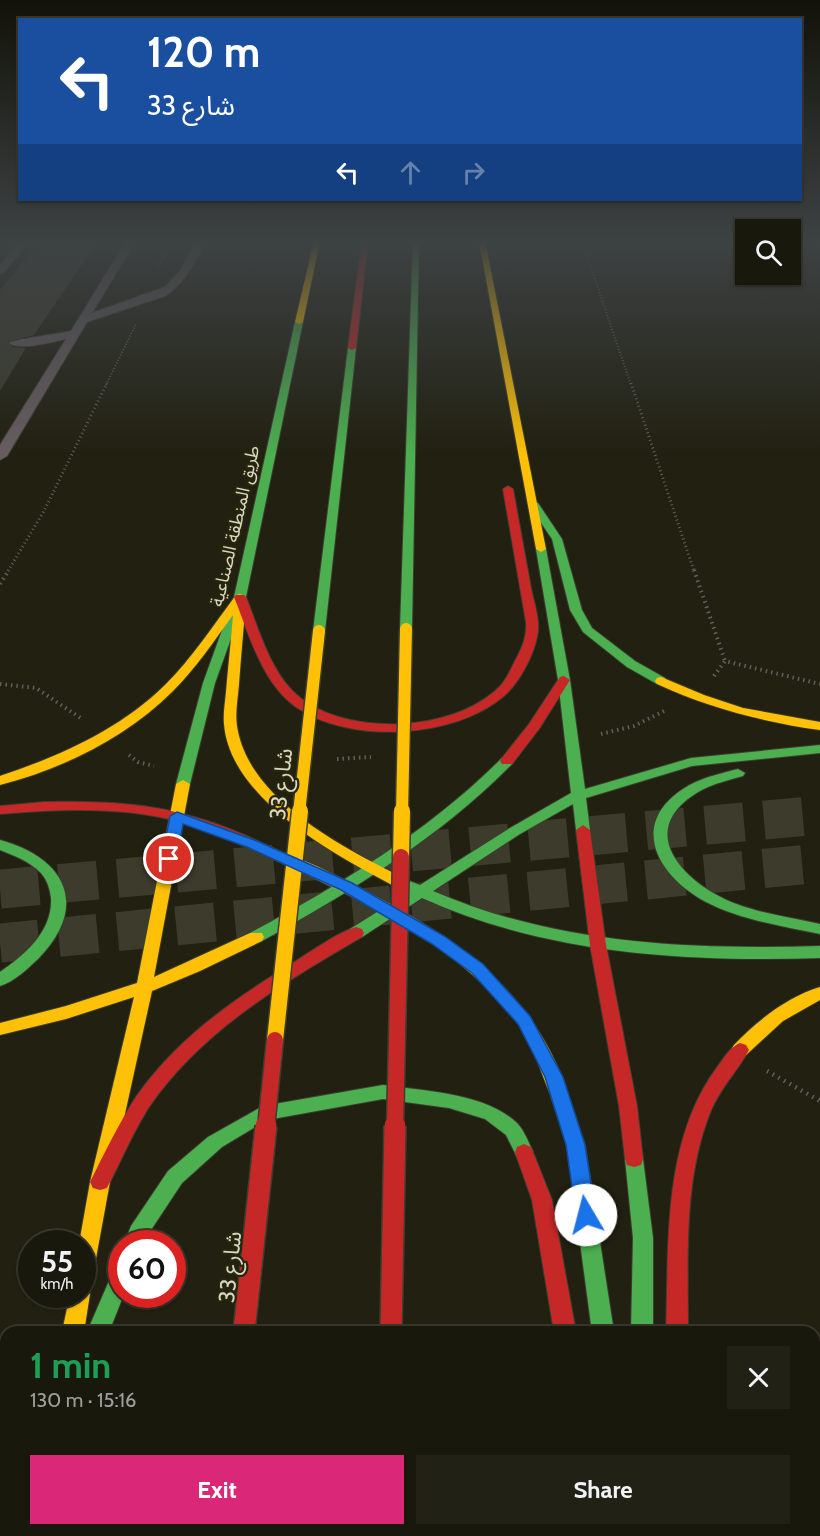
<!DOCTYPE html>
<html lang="en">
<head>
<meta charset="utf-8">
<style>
  body { margin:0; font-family:Cabin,"Noto Sans Arabic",sans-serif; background:#222116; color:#f1f3f6; height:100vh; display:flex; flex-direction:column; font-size:22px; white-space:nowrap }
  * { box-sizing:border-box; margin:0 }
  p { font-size:20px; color:#9fa09d }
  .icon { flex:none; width:33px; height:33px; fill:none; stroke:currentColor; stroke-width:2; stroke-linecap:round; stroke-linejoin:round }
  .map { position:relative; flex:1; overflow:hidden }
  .side { position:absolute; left:0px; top:1326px; width:820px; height:210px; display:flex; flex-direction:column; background:#19180d; border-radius:18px 18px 0 0; box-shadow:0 2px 4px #0004,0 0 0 2px #37372e }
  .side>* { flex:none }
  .top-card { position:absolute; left:18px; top:18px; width:784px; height:183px; border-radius:0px; box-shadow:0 2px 4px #0004,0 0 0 2px #37372e; background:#1a4fa0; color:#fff; overflow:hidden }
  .buttons { position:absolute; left:735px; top:219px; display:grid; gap:12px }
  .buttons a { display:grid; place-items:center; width:66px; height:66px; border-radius:0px; background:#19180d; box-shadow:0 2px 4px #0004,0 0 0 2px #37372e; font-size:30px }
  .speed { position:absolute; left:18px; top:1230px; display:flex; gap:12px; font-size:30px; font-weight:700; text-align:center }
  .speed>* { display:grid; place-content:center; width:78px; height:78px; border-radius:50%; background:#19180d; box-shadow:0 2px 4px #0004,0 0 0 2px #37372e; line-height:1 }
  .speed small { font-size:15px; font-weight:400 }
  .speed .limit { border:9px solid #d22; background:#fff; color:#111 }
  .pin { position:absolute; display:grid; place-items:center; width:51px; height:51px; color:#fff; margin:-26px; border:3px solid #fff; border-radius:50%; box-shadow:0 2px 6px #0007 }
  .me { position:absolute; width:66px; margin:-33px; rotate:352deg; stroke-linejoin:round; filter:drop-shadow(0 0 4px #0008) }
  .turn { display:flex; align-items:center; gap:21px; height:126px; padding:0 30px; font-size:27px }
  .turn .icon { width:78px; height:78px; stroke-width:2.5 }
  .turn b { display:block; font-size:42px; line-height:51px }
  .lanes { display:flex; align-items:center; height:57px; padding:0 30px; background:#0003; justify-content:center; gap:30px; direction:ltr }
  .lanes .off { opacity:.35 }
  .round { display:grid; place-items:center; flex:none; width:63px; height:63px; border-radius:0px; background:#222116 }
  .summary { display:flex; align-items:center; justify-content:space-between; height:102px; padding:0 30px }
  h1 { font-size:36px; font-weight:700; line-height:45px; color:#1e9e55 }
  .button { display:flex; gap:12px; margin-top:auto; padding:12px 30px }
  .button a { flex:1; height:69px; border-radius:0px; background:#db2777; color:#fff; font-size:24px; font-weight:700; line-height:69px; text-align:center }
  .button a+a { background:#222116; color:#f1f3f6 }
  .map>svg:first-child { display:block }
</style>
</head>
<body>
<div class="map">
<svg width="820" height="1536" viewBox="0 0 820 1536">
  <rect width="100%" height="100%" fill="#212011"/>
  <path fill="#3c3b2f" d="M39 241H98L34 335 7 342 13 347 26 348 0 391V290Z"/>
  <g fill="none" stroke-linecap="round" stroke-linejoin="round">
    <path stroke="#3d3c2c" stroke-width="39" stroke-dasharray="39 20" stroke-linecap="butt" d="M0 889 820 815
      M0 943 820 863"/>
    <defs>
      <path id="lane" d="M20 241H30L3 273 0 274V265Z
        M126 241H136L92 313 165 287 180 271 196 241H206C195 262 185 283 165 296L87 322 7 456 0 460V445L66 339C53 342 19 351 9 343 15 339 59 334 71 331Z"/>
      <path id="fast" d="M413 241H419L412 629 406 632 400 629Z
        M299 320 303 322 246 597 215 683 190 784 183 788 176 784 203 683 234 597 295 322Z
        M352 346 356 348 325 631 319 634 313 631 348 348Z
        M534 502 538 503 562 539 582 610 592 628 635 661 665 678 667 681 665 684H657L627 667 583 632 570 610 552 539 529 505Z
        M541 546 546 549 570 680 585 789 691 758 820 745V753L692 766 586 798 590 830 588 833 583 835 576 830 573 804 520 834 433 891C555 944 689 950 820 946V958C684 962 547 954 422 898L362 937H350L348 933 350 929 409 892 394 886 391 882 394 878 399 877 420 885 510 828 571 793 558 680 536 549Z
        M507 757 512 758 514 761 512 764C439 838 352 891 262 941H250L248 937 250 933C341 884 428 832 502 758Z
        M738 769 745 773 743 776C725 781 707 785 692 796 643 830 676 872 715 894 746 912 785 916 820 924V934C782 926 741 920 706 902 660 878 627 826 683 789 699 778 719 774 738 769Z
        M0 840C66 858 90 906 38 959 27 969 14 982 0 986V972C25 955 53 931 51 898 50 889 47 880 41 873 29 861 15 856 0 850Z
        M383 1085C425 1091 485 1093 517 1123 524 1130 529 1143 533 1152L531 1157 524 1160 517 1157 506 1135 485 1119 449 1108 383 1099 267 1120 222 1147 182 1183 147 1236 144 1244H124L131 1226 168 1171 208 1137 263 1106Z
        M560 1090 566 1092 569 1097 585 1145 614 1332H592L567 1145 551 1097 554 1092Z
        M634 1151 641 1153 643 1159 653 1238V1332H631L633 1238 625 1159 627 1153Z
        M122 1265V1294H124L109 1332H87L115 1267Z
        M23 1530H47L46 1536H22Z
        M609 1530H633L635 1536H611Z"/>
      <path id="slow" d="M314 241H320L303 322 299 324 295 322Z
        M479 241H485L546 549 541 552 536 549Z
        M240 594 246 597C244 626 241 655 239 684 238 697 235 713 237 726 248 800 344 848 404 878L407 882 404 886H394C335 855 230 799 224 724 223 714 225 703 226 692 228 667 231 641 233 615 214 641 196 668 173 691 127 737 63 769 0 785V776C60 756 119 730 165 685 192 658 213 626 236 595Z
        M661 677 704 695 743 708 820 722V730C763 722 709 708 657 684L655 681 657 678Z
        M183 780 190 784 154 977 250 933H262L264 937 262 941 200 971 152 991 110 1182 92 1280 87 1287 90 1294 84 1332H62L70 1294H82V1244H79L90 1182 134 997 66 1019 0 1035V1023L66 1006 137 983 176 784Z
        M287 855C314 862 341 879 366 891 459 940 536 993 569 1097L566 1102 560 1104 554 1102C542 1079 537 1053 523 1031 467 949 369 904 282 863L280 860Z
        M820 987V1000L783 1021 746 1055 740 1057 734 1055 731 1050 734 1045C757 1021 787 997 820 987Z
        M378 1530H402V1536H378Z
        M639 1530H663L662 1536H638Z"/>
      <path id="jam" d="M362 241H368L356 348 352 350 348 348Z
        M508 486 513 489C519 522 525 555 531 588 534 603 541 622 537 637 533 657 519 683 504 696 454 739 349 744 296 707 262 683 249 634 234 597L236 595H244L246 597C260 632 272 680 306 702 356 735 449 731 495 691 505 683 510 671 515 661 522 648 527 637 526 622L503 489Z
        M564 676 570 680 539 729 512 764H502L500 761 502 758 529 724 560 677Z
        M44 802C94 801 145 802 194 817 228 826 260 842 292 857L294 860 287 865 282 863C250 849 218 833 184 823 125 806 60 809 0 814V806Z
        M583 825 590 830 606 945 637 1106 643 1159 641 1165 634 1167 627 1165 625 1159 619 1106 590 945 576 830Z
        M356 927 362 929 364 933 362 937C283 983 202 1030 149 1107 133 1132 121 1161 107 1188L100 1190 93 1188 90 1182C104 1154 119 1123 136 1097 175 1041 231 1001 288 966 308 954 334 934 356 927Z
        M740 1043 746 1045 749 1050C737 1072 719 1089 710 1113 683 1181 688 1260 688 1332H666C669 1244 662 1140 718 1066 724 1058 730 1047 740 1043Z
        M524 1144 531 1147 533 1152 552 1200 576 1332H554L532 1200 515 1152 517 1147Z
        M0 1482 6 1485V1530H13V1536H0Z
        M214 1530H238L237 1536H213Z"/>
    </defs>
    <use href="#lane" stroke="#3d3d30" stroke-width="2"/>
    <use href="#fast" stroke="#3d3d30" stroke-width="2"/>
    <use href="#slow" stroke="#3d3d30" stroke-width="2"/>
    <use href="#jam" stroke="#3d3d30" stroke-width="2"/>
    <path stroke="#645e5d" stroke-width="2" stroke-dasharray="1 2" stroke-linecap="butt" d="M582 241 631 385
      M158 267 172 241
      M106 385 136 324"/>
    <path stroke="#645e5d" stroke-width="3" stroke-dasharray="1 3" stroke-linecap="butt" d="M631 383 694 571
      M8 571 44 511 107 383"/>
    <path stroke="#645e5d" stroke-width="4" stroke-dasharray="1.5 4" stroke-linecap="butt" d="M694 570 725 661
      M0 584 9 570
      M714 676 725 661 820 684
      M0 684 36 688 82 719
      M601 734 634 726 664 711
      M129 755 138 762 154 766
      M337 759 371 757"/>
    <path stroke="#645e5d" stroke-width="4.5" stroke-dasharray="1.5 5" stroke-linecap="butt" d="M767 1071 820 1101"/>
    <use href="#lane" fill="#675d61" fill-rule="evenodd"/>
    <use href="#fast" fill="#4caf50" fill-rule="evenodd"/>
    <use href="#slow" fill="#ffc107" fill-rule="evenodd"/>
    <use href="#jam" fill="#c62828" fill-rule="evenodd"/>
    <defs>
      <path id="slow-bridge-far1" d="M299 813 319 631
        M402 813 406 629"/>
      <path id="slow-bridge" d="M401 857 402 811
        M275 1040 300 811"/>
      <path id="jam-bridge-far1" d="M266 1128 275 1040
        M395 1128 401 857"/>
      <path id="jam-bridge" d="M244 1332 266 1126
        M391 1332 395 1126"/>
    </defs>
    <use href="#slow-bridge-far1" stroke="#3d3d30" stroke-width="15" stroke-linecap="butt"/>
    <use href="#slow-bridge" stroke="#3d3d30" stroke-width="19" stroke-linecap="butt"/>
    <use href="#jam-bridge-far1" stroke="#3d3d30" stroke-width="19" stroke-linecap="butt"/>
    <use href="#jam-bridge" stroke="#3d3d30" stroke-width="24" stroke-linecap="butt"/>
    <use href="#slow-bridge-far1" stroke="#ffc107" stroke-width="12"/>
    <use href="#slow-bridge" stroke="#ffc107" stroke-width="16"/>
    <use href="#jam-bridge-far1" stroke="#c62828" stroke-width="16"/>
    <use href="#jam-bridge" stroke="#c62828" stroke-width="21"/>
  </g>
  <linearGradient id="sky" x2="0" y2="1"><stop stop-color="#121209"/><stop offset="0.53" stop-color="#3d4243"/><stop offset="1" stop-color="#3d4243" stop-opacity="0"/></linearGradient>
  <rect width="820" height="456" fill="url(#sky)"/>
  <path fill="#1a73e8" stroke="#114b97" stroke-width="1.5" d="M177 812 257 841 352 883 444 936 483 964 530 1016 563 1077 585 1145 596 1215 593 1221 586 1224 579 1221 576 1215 566 1145 545 1077 518 1024 472 973 432 944 341 890 247 847 183 824 177 859 174 863H164L162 859 170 816Z"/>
  <g text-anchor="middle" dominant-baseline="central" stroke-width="4.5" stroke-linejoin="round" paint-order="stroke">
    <g font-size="18" fill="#d9d8c8" stroke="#28260a">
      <text transform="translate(235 526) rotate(-77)">طريق المنطقة الصناعية</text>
    </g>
    <g font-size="22" fill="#d9d8c8" stroke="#28260a">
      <text transform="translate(281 784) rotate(-84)">شارع 33</text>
      <text transform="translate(230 1267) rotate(-84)">شارع 33</text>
    </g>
  </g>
</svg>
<div class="buttons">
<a><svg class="icon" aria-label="search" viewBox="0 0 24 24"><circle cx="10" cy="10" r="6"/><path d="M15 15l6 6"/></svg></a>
</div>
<div class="speed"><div>55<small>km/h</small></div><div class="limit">60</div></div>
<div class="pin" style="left:169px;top:859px;background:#d93025"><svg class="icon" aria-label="arrive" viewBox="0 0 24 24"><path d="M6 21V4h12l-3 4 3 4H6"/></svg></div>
<svg class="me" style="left:586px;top:1215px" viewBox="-20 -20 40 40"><circle r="19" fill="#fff"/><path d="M0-13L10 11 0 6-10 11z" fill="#1a73e8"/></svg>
<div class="top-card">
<div class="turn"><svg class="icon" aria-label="left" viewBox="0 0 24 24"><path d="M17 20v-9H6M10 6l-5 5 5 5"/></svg><div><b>120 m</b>شارع 33</div></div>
<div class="lanes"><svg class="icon" aria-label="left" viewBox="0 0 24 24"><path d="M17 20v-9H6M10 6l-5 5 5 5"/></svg><svg class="icon off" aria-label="ahead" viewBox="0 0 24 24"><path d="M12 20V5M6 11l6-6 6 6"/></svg><svg class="icon off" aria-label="right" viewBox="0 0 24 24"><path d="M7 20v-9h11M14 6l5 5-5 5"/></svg></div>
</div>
<section class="side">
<div class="summary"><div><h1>1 min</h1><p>130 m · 15:16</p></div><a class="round"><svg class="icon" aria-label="close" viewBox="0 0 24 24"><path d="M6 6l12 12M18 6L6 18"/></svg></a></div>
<div class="button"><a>Exit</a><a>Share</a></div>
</section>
</div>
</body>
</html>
